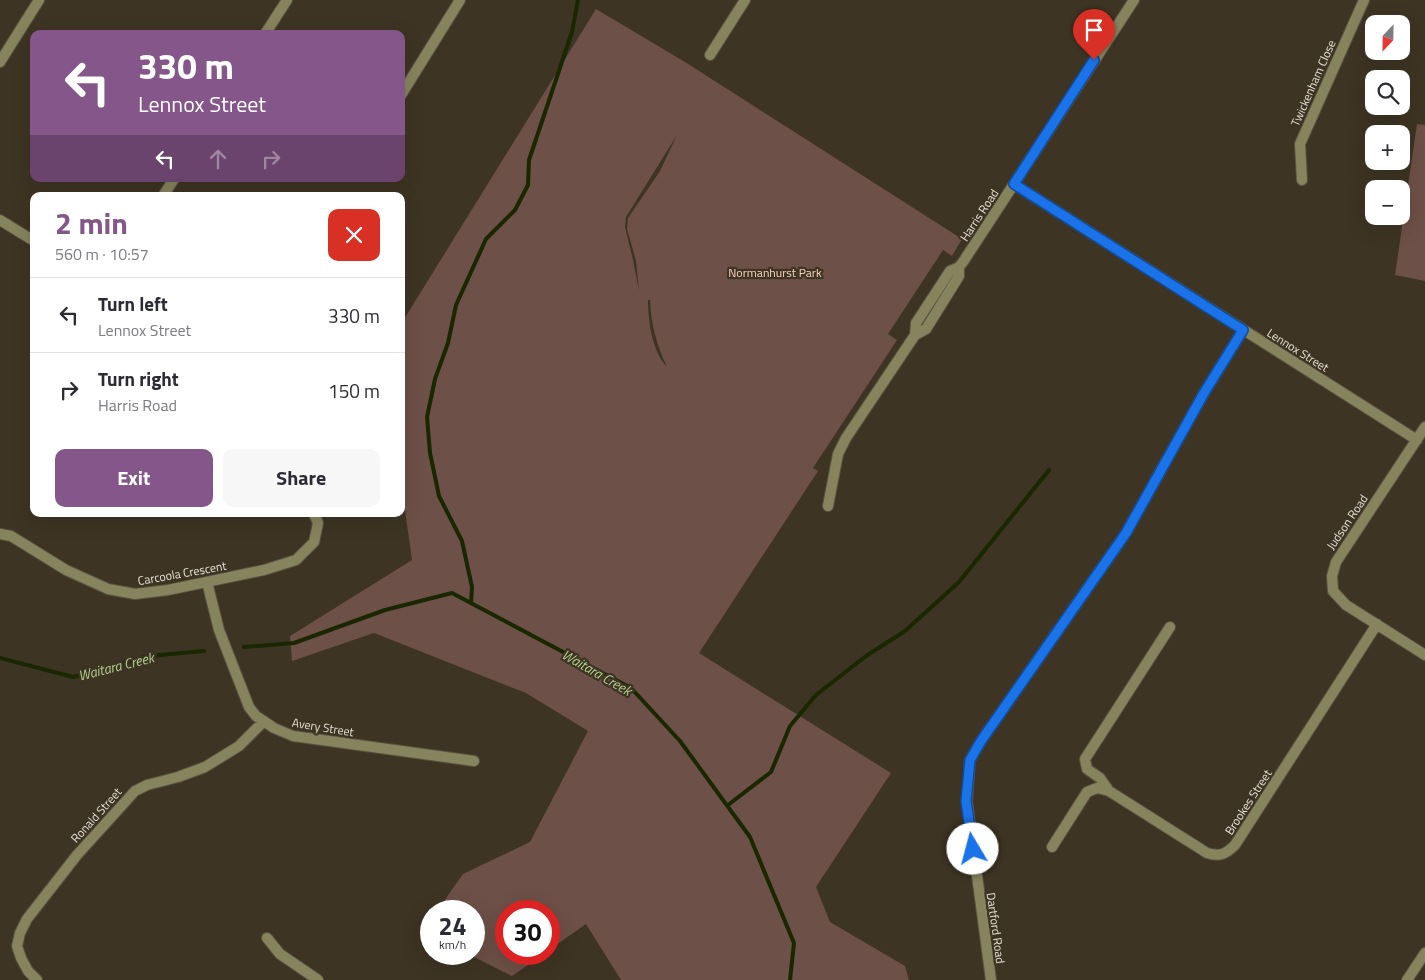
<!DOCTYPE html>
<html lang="en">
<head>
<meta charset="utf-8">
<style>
  body { margin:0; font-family:"Titillium Web",sans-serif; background:#f7f7f7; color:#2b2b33; height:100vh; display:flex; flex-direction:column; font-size:19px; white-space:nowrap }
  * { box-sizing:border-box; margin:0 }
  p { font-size:16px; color:#7c7c81 }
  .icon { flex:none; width:28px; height:28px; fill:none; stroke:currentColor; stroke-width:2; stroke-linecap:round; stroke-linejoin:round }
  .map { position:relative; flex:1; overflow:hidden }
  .panel { position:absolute; left:30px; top:192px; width:375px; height:325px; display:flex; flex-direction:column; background:#fff; border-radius:10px; box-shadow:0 5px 20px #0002 }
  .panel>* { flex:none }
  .guide { position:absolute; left:30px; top:30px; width:375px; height:152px; border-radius:10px; box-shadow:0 5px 20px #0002; background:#855689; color:#fff; overflow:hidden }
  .needle { width:32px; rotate:202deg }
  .buttons { position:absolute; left:1365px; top:15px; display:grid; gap:10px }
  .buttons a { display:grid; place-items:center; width:45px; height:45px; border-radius:10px; background:#fff; box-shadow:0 5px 20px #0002; font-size:25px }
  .speed { position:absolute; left:420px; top:900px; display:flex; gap:10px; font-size:25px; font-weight:700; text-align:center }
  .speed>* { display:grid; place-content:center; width:65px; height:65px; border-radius:50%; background:#fff; box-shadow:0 5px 20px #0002; line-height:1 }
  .speed small { font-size:12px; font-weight:400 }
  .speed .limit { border:8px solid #d22; background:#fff; color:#111 }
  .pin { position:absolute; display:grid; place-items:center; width:42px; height:42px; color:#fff; margin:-51px -21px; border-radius:50% 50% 50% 0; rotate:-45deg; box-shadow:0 0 5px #0007 }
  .pin .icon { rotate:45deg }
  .me { position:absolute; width:55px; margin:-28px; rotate:352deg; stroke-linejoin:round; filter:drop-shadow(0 0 4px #0008) }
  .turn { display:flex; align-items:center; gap:18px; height:105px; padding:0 25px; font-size:22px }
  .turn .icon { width:65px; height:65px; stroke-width:2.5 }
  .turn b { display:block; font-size:35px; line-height:42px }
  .lanes { display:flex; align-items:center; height:48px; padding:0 25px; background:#0003; justify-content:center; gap:25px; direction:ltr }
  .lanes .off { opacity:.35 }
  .round { display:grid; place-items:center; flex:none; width:52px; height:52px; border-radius:10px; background:#f7f7f7 }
  .summary { display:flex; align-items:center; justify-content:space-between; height:85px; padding:0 25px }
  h1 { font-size:30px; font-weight:700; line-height:38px; color:#855689 }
  .action { display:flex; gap:10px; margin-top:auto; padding:10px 25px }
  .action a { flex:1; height:58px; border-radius:10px; background:#855689; color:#fff; font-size:20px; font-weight:700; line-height:58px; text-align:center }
  .action a+a { background:#f7f7f7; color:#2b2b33 }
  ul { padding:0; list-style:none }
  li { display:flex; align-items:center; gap:15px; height:75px; padding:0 25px; border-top:1px solid #e1e1e2 }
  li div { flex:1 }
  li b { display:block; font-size:19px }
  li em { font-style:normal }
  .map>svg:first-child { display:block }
</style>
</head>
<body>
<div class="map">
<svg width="1425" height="980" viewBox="0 0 1425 980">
  <rect width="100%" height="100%" fill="#3d3423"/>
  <path fill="#6d5047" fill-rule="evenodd" d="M596 9 685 62 962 239 952 256 943 250 888 334 897 340 813 468 818 471 699 653 891 773 816 887 830 922 905 966 909 980H621L586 924 549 950V911H506V954H544L512 976 468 954H474V911H437L463 874 530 842 588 731 526 693 374 633 292 661 290 636 412 560 401 482V324ZM677 135 660 171 628 218 627 229 636 261 639 291 633 260 625 227 626 217ZM648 300H650C651 325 657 346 667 367 652 351 648 321 648 300Z
    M1417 124 1425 125V281L1395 275Z"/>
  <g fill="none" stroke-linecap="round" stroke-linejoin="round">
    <path stroke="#192801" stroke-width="4" d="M471 603 472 587 462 541 439 496 430 453 427 417 435 379 448 343 456 305 486 239 515 210 528 185 529 160 572 32 578 0
      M244 647 294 643 385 610 452 593 631 688 680 741 750 837 794 943 790 980
      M0 658 73 677 149 656 204 651
      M728 805 771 772 790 726 816 695 866 656 905 631 959 582 1049 470"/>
    <defs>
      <path id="street" d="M265 34 287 0
        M710 55 745 0
        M0 62 39 0
        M401 95 460 0
        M1302 180 1300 144 1364 0
        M1014 184 1417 440
        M163 196 174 179
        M0 220 34 241
        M915 335 926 329 959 276V267
        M1425 427 1336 562 1332 576 1333 591 1346 605 1425 655
        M828 506 838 454 846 438 915 335 916 323 950 271 959 267 963 262 1134 0
        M0 534 11 536 66 570 108 589 135 594 168 590 264 570 296 560 314 542 318 523 314 514
        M207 582 219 630 249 707 256 716 274 728 293 736 474 761
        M1109 791 1100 778 1087 769 1085 759 1170 627
        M1052 847 1087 792 1097 788 1109 791 1207 853C1220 857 1226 854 1235 845L1377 624
        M267 938 280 954 318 980
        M37 980 28 971 21 958 17 946 20 933 27 919 77 855 135 791 147 785 178 777 205 767 239 746 264 721
        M991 980 967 801 970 760 981 741 1126 533 1204 393 1243 330
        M1407 980 1425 953"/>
    </defs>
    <use href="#street" stroke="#5b5343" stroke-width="12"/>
    <use href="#street" stroke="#86845d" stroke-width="10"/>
  </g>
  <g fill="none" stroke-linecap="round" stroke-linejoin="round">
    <defs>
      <path id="route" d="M973 849 966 801 970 760 981 741 1126 533 1204 393 1243 330 1014 184 1094 60"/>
    </defs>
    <use href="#route" stroke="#114b97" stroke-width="12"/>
    <use href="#route" stroke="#1a73e8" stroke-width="9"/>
  </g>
  <g text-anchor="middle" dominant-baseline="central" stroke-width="4.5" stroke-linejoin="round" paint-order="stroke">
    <g font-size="12" fill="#e5dfd4" stroke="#3d3423">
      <text transform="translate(1313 83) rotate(-66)">Twickenham Close</text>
      <text transform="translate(979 215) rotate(-57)">Harris Road</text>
      <text transform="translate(1298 350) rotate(32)">Lennox Street</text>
      <text transform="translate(1347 522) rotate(-56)">Judson Road</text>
      <text transform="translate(182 573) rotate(-10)">Carcoola Crescent</text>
      <text transform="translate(323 727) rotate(9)">Avery Street</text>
      <text transform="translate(1248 802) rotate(-57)">Brookes Street</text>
      <text transform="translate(96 815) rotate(-48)">Ronald Street</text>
      <text transform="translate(996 928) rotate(82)">Dartford Road</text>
    </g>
    <g font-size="12" fill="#ffd0c2" stroke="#3d3423">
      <text x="775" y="272">Normanhurst Park</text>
    </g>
    <g font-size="14" font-style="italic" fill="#b2d18f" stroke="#3d3423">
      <text transform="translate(116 666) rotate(-14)">Waitara Creek</text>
      <text transform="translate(597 672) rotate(30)">Waitara Creek</text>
    </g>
  </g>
</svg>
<div class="buttons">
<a><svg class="needle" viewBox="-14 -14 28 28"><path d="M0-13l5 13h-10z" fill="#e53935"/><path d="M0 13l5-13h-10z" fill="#7c7c81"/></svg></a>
<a><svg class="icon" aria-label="search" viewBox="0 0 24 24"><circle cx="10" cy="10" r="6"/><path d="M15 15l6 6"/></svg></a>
<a>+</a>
<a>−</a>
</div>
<div class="speed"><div>24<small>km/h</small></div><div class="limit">30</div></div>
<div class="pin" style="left:1094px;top:60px;background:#d93025"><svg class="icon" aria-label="arrive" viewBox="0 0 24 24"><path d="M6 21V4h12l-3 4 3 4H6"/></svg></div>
<svg class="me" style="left:973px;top:849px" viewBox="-20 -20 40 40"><circle r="19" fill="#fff"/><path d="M0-13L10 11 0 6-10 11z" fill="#1a73e8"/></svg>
<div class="guide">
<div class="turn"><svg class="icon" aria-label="left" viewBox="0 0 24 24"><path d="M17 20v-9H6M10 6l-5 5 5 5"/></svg><div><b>330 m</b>Lennox Street</div></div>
<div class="lanes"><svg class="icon" aria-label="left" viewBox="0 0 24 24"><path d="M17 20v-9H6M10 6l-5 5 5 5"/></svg><svg class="icon off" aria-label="ahead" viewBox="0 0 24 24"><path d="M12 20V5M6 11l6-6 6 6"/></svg><svg class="icon off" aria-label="right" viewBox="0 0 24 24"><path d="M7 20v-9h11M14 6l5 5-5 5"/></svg></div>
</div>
<section class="panel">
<div class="summary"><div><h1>2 min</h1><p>560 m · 10:57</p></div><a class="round" style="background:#d93025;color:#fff"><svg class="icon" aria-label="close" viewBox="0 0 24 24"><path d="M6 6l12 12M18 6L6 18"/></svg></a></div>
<ul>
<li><svg class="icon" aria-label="left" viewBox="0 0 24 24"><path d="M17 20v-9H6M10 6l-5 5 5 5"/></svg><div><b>Turn left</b><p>Lennox Street</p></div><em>330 m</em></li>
<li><svg class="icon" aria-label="right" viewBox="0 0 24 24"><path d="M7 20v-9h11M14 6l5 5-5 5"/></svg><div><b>Turn right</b><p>Harris Road</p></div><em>150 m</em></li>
</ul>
<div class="action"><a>Exit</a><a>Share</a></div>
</section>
</div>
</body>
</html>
